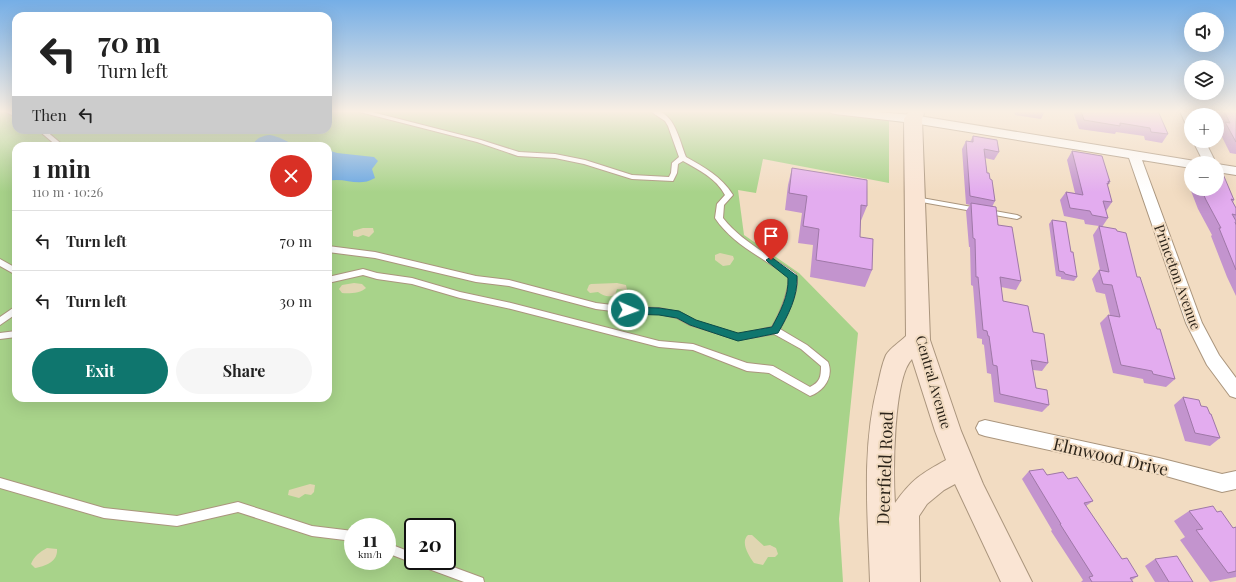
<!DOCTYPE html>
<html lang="en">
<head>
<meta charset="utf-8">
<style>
  body { margin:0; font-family:"Playfair Display",serif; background:#f6f6f6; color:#222; height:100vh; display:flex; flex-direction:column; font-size:15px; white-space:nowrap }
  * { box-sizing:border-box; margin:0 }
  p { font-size:13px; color:#767676 }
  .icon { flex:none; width:22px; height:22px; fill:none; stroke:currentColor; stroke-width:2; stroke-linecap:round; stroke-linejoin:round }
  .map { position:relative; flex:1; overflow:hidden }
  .drawer { position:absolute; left:12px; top:142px; width:320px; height:260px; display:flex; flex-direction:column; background:#fff; border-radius:12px; box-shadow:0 4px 16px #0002 }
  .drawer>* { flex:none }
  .banner { position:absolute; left:12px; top:12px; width:320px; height:122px; border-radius:12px; box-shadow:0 4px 16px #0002; background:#fff; color:#222; overflow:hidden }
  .controls { position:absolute; left:1184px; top:12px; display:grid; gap:8px }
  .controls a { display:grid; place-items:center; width:40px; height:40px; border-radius:50%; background:#fff; box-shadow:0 4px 16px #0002; font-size:20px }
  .speed { position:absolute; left:344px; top:518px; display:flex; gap:8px; font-size:20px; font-weight:700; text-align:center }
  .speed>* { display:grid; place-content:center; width:52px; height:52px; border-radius:50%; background:#fff; box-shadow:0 4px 16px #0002; line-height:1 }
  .speed small { font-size:10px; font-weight:400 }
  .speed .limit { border:2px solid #111; border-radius:6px; background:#fff; color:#111 }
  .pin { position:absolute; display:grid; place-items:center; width:34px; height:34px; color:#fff; margin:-41px -17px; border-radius:50% 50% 50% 0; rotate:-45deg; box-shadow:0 0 4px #0007 }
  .pin .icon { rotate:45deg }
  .me { position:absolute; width:44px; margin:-22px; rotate:92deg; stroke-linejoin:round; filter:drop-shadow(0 0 3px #0008) }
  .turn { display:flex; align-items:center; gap:14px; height:84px; padding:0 20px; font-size:18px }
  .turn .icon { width:52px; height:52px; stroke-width:2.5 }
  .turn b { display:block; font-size:28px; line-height:34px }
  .then { display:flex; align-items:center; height:38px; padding:0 20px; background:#0003; gap:8px; font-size:15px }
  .round { display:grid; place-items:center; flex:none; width:42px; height:42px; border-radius:21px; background:#f6f6f6 }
  .head { display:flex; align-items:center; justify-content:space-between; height:68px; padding:0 20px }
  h1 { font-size:24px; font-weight:700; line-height:30px }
  .primary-button { display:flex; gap:8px; margin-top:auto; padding:8px 20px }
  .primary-button a { flex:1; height:46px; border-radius:24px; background:#0f766e; color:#fff; font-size:16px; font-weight:700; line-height:46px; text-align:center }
  .primary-button a+a { background:#f6f6f6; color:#222 }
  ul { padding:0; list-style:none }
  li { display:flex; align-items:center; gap:12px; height:60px; padding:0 20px; border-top:1px solid #e0e0e0 }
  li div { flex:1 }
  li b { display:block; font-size:15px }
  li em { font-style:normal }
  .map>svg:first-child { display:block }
</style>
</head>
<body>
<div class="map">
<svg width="1236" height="582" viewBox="0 0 1236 582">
  <rect width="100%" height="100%" fill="#f2dcc2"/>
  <path fill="#a8d38a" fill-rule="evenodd" d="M0 111H16V130H328V111H889V183L763 159 756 193 738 190 744 235 799 273 858 333 839 519 843 582H0ZM16 146H328V398H16ZM353 527H387V561H353ZM413 527H447V561H413Z"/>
  <path fill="#e0d6b2" d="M363 228H373L374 232 369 237 363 235 358 237 353 236V231Z
    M720 253 733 256 734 259 730 265 723 266 715 260V255Z
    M354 283 362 284 366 288C361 293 349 294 342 293L339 289 342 285Z
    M617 283 626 285 627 290 617 289 615 295C609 297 605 297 598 292L590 293 587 290 589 285 591 284Z
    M310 484 315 485 314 492 311 495 305 494 299 498 288 495 289 490Z
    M748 535H752L764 546 770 545 776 548 778 554 775 557H768L763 565 754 563C749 556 740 542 748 535Z
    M47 548 57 549C58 562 45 566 35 568L31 564C34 556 40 552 47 548Z"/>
  <path fill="#68a6e2" d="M270 135C282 137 289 144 300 146H253C255 138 262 136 270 135Z
    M328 150 337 153 374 157 378 161 372 169 375 178C358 188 346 177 328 181Z"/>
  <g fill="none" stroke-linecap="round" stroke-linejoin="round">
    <defs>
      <path id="lane" d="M4 111H11L16 113V117Z
        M359 111H368L481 140 519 152 555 154 585 160 632 175 669 177 671 173 672 163 679 157 668 126 665 121 650 111C674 108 679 140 686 157 704 167 721 176 733 195L724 205 723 218C742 242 771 256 796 274 801 289 787 316 780 329L807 345 828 362C834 377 824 391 810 396L769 373 747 371 693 350 659 347 511 309 460 298 412 284 377 279 363 275 328 283V277L363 269 377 273 412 278 460 292 511 303 659 341 693 344 747 363 773 366 810 387C820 382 821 377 821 366L801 349 774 334 738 340 690 325 677 318 659 314 628 313 596 309 509 286 476 282 375 258 328 252V246L375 252 476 276 509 280 596 303 628 307 659 308 679 312 696 321 738 334 772 327C781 311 788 295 789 277 764 258 733 245 715 218L717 204 725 195C716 178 699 170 683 161L678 164 677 173 673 181 632 179 584 164 555 158 518 156 477 142 360 112Z
        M38 130H45L64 146H57Z
        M914 197H916L1017 215 1021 217 1017 219 916 201 912 199Z
        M0 259 16 268V275L0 266Z
        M16 306V314L0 325V317Z
        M16 331V337L0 339V333Z
        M0 478 104 508 177 516 238 502 312 526 353 531V541L312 536 238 512 177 526 104 518 0 488Z
        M387 543 413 553V561H437L483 578 484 582H464L418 565 417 562 413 563 387 553Z"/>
      <path id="street" d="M829 111H865L913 115 1195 161 1197 163H1191V168L1142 160 1202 323 1219 355 1236 378V398L1230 396 1207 365 1186 323 1129 158 913 123 835 114 831 113Z
        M1180 111H1191L1193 115H1191V128L1187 127Z
        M1193 141H1205L1216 163H1204Z
        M1217 164 1236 167V175L1217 172Z
        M985 420 1159 458 1222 474 1236 471V489L1222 492 1159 474 985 436 979 434 976 428 979 422Z"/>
      <path id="secondary" d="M909 111H925L922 119 930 340 961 431 983 484 1032 582H1001L955 484 944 490 927 504 919 516 920 582H870C868 517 861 448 878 384 880 375 882 364 886 355 890 348 900 342 906 336L904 119ZM912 359 935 431 946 460C921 474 912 479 895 503 893 475 893 378 912 359Z"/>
    </defs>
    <use href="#lane" stroke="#aa957d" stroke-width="2"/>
    <use href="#street" stroke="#aa957d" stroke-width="2"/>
    <use href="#secondary" stroke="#aa957d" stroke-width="2"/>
    <use href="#lane" fill="#fff" fill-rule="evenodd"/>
    <use href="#street" fill="#fff" fill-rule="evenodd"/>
    <use href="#secondary" fill="#fae5d4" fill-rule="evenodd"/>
  </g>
  <path fill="#c394ce" d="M1014 111H1045L1041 119 1015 115Z
    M1077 111H1158L1168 134 1162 143 1145 140 1144 136 1116 132 1115 134 1079 129 1074 114Z
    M1213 111H1236V154L1230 153 1219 131 1221 127 1217 119V115H1215Z
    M973 136 999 152 994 160 985 158 987 173 990 179 995 201 992 207 998 225 1021 281 1016 290 1001 287 1003 301 1033 332 1048 363 1042 371 1033 370 1036 388 1049 405 1042 412 994 402 991 374 987 373 984 345 982 344V339L977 338 973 286 971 285 970 247H969L966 211 970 205 966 204 962 149 966 141 970 142Z
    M1072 151 1110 182 1107 186 1112 202 1106 211 1108 218 1102 227 1137 277 1157 329 1175 379 1166 387 1144 383 1143 379 1113 373 1100 323 1108 315H1110L1105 294 1096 292 1092 279 1099 270H1100L1093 235 1099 226 1085 224 1084 220 1064 216 1060 200 1066 192 1075 193 1067 160Z
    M792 168 867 206 860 223V237L872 270 865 287 810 277 813 245 798 243 802 213 785 210 788 185Z
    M1191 172V189H1217L1234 200 1233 202 1236 208V222L1235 223 1236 225V296L1227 277 1211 236 1212 235 1198 209 1186 178Z
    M1052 220 1071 252 1077 277 1074 281 1061 279V277L1056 276 1049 224Z
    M1183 397 1201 406 1210 414 1220 438 1210 446 1185 441 1174 405Z
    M1029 471 1068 479 1093 501 1086 506 1122 559 1138 576 1132 580 1133 582H1081L1083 580 1051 531 1052 530 1022 479Z
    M1189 511 1217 512 1233 528 1236 527V577L1210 582 1180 540 1185 537 1174 521Z
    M1155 559 1193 582H1155L1145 566Z"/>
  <path fill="#e3acef" stroke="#9f78a7" d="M1081 111H1128L1137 112 1136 111H1158L1168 134 1151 132 1150 128 1120 123V126L1084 120Z
    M1224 111H1236V142L1225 122 1230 123Z
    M973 136 997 140 999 152 984 149 987 173H989L990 179 992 180 995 201 970 196 966 141 973 142Z
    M1072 151 1102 156 1110 182 1108 181 1109 184 1107 183 1112 202 1103 201 1108 218 1092 215 1090 211 1070 208 1066 192 1083 195Z
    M792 168 867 180V206L861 205 860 237 873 239 872 270 816 260 819 229 803 226 807 196 789 193Z
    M1217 173 1223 174 1234 200 1231 199 1236 208V215L1232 214 1236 221V222H1235L1236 225V270L1219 228H1221L1206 200 1201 189H1217Z
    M971 203 996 207 998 225 1012 227 1021 281 1000 277 1003 301 1028 306 1033 332 1044 334 1048 363 1031 360 1036 388 1047 390 1049 405 1000 394 997 366 993 365 989 336H988L987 331 983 330 978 277H976L975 239 973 238Z
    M1052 220 1066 222 1071 252H1073L1077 277 1065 274 1064 272 1059 271Z
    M1099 226 1116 229 1117 231 1126 233 1137 277H1140L1157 329H1160L1175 379 1153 374 1152 371 1121 365 1108 315 1120 317 1112 285 1103 284 1099 270 1109 272Z
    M1183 397 1199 400 1201 406 1207 407 1210 414H1211L1220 438 1195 433Z
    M1043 469 1047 475 1063 472 1068 479 1077 477 1093 501 1084 503 1122 559 1127 558 1138 576 1130 578 1133 582H1092L1089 577 1093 576 1060 524H1061L1029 471Z
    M1213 506 1217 512 1221 511 1233 528 1236 527V571L1228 573 1196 530 1203 529 1189 511Z
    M1177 556 1193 582H1169L1155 559Z"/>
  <linearGradient id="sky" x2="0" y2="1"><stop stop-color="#75aee6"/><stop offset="0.58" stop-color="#f9efe4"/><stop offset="1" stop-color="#f9efe4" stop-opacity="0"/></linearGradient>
  <rect width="1236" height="192" fill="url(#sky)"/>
  <path fill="#0f766e" stroke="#0a4d48" d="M771 257 797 276C798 297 788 315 778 333L738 341 690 325 677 318 659 315 628 314 623 310 628 307 659 308 679 311 696 320 738 333 772 327C780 312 789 296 788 278L768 262 766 260Z"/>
  <g text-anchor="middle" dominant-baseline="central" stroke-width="4" stroke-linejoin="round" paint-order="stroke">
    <g font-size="14" fill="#2b2319" stroke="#f2dcc2">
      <text transform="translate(1178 277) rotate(70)">Princeton Avenue</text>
      <text transform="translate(934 382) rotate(74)">Central Avenue</text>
    </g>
    <g font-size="17" fill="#2b2319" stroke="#f2dcc2">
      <text transform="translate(1111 456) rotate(13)">Elmwood Drive</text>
      <text transform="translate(884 468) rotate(-88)">Deerfield Road</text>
    </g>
  </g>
</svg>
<div class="controls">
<a><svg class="icon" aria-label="sound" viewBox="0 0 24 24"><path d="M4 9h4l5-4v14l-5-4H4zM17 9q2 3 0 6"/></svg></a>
<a><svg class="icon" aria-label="layers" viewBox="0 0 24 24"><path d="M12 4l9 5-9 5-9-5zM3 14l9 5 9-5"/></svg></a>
<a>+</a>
<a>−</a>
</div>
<div class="speed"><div>11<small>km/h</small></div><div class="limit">20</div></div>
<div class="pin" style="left:771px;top:260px;background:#d93025"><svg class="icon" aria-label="arrive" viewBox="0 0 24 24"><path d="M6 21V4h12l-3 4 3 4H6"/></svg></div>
<svg class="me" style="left:628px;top:310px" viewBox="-20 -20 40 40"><circle r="17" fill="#0f766e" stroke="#fff" stroke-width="3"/><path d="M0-11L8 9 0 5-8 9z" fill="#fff"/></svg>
<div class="banner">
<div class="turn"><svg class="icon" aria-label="left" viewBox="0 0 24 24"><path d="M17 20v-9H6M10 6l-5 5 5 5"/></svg><div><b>70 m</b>Turn left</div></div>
<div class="then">Then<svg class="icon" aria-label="left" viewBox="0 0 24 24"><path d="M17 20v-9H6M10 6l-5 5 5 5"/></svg></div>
</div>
<section class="drawer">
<div class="head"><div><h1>1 min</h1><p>110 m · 10:26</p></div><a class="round" style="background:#d93025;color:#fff"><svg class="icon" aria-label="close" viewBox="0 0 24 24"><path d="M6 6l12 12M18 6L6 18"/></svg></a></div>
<ul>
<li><svg class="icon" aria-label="left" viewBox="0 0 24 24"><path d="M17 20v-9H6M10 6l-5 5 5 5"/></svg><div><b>Turn left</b></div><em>70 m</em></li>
<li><svg class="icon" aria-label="left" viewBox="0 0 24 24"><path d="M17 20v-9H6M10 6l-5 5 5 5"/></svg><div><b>Turn left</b></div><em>30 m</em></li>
</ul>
<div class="primary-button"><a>Exit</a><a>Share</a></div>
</section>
</div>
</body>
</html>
